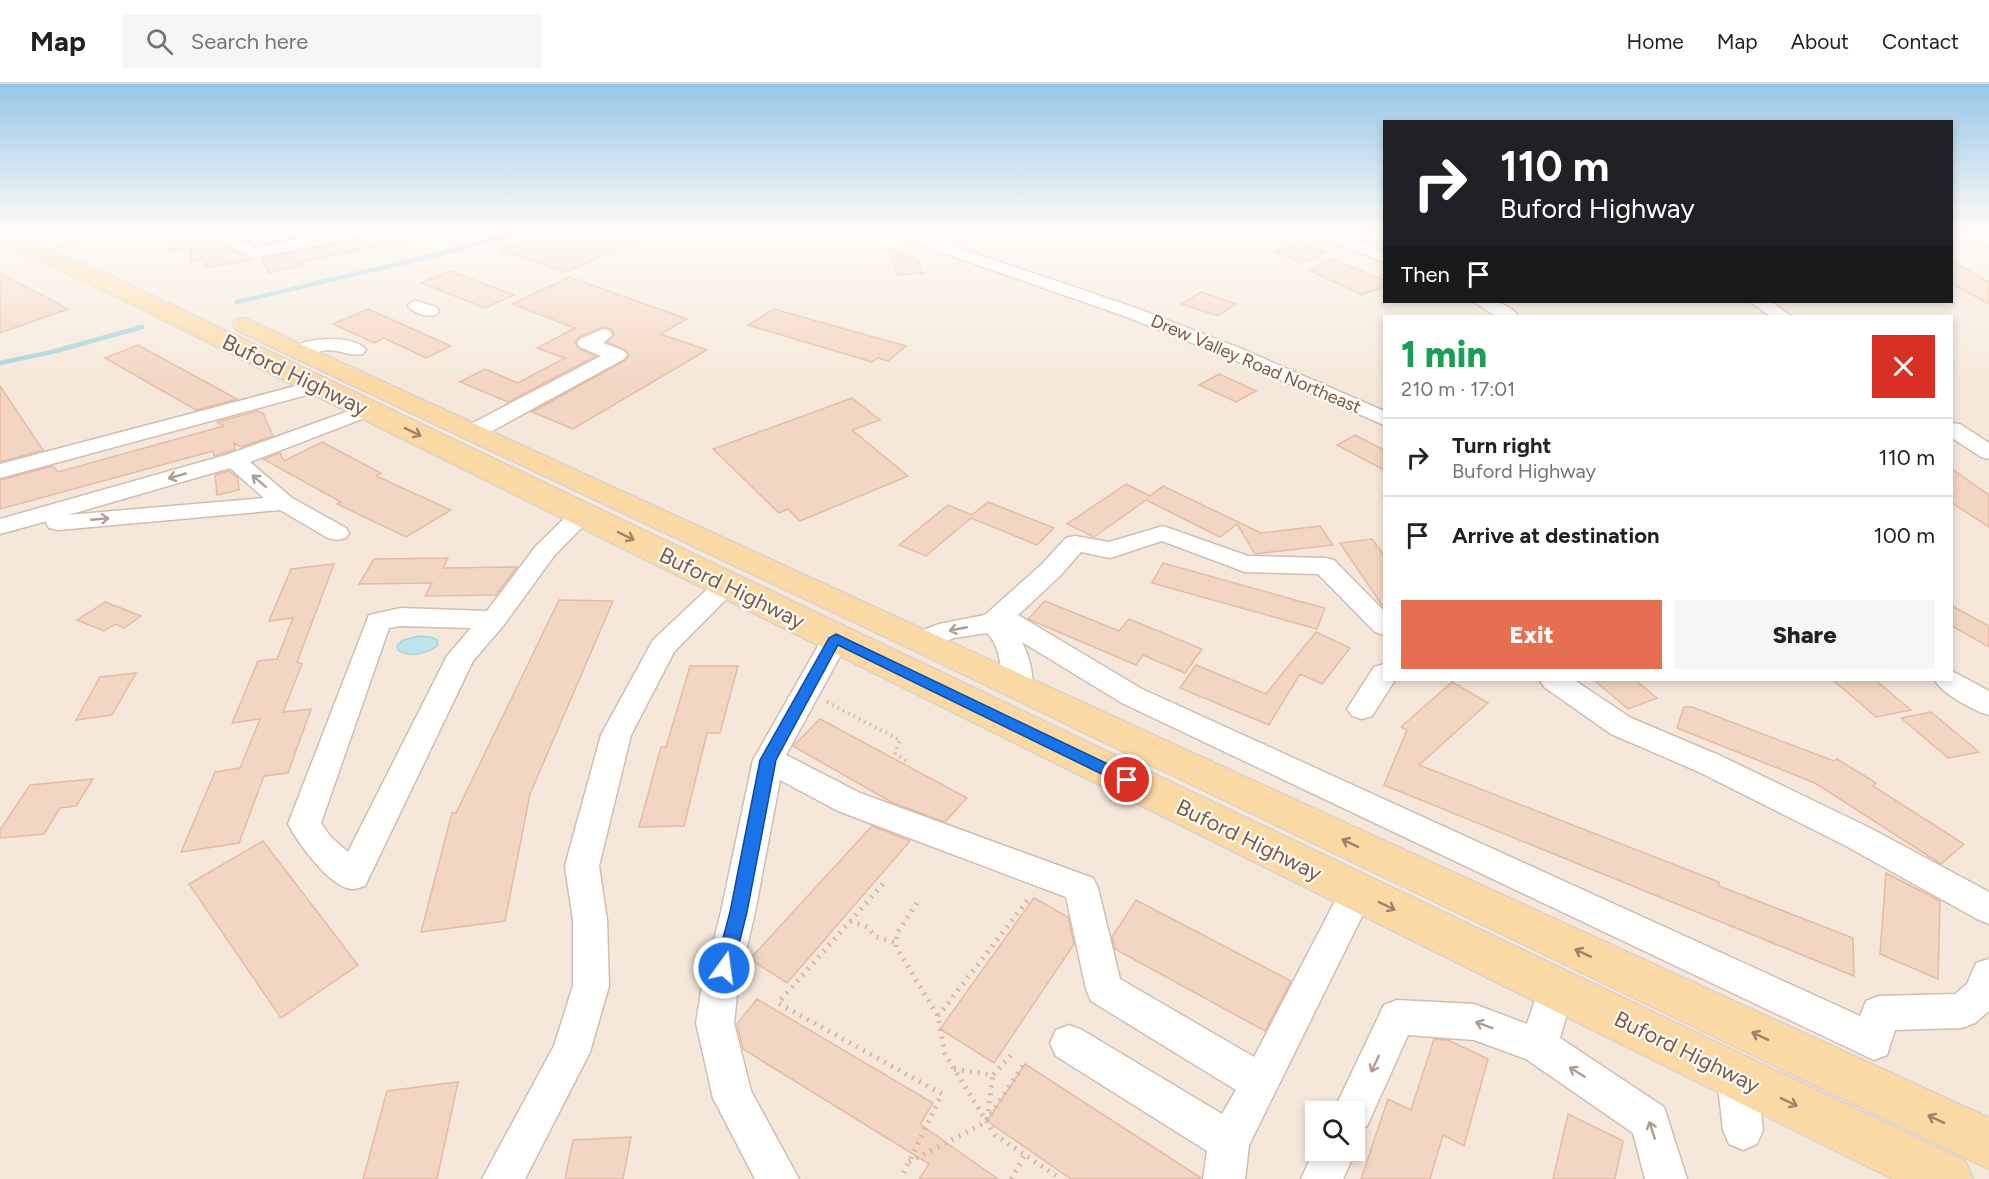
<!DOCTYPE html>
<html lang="en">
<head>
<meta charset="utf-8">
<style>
  body { margin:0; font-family:Figtree,sans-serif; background:#f6f6f6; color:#202124; height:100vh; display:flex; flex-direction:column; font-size:22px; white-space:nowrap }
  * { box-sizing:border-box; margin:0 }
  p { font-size:20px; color:#757577 }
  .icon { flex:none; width:33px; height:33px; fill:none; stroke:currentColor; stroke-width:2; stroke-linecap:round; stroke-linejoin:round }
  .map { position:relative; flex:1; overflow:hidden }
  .side { position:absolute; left:1383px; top:231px; width:570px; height:366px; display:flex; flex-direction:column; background:#fff; border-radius:0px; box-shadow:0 3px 9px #0003 }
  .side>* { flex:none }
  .hud { position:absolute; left:1383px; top:36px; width:570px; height:183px; border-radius:0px; box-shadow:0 3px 9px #0003; background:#202124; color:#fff; overflow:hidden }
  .controls { position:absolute; left:1305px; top:1017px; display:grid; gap:12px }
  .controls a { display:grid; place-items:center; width:60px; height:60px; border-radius:0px; background:#fff; box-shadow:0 3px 9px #0003; font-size:30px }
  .pin { position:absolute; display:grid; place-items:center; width:51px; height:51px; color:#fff; margin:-26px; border:3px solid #fff; border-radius:50%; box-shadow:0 2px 6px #0007 }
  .me { position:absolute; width:66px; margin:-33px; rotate:14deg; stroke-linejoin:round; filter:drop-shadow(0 0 4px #0008) }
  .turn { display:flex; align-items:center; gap:21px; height:126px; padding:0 18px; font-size:27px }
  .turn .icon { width:78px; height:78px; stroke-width:2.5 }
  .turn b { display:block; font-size:42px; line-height:51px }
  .then { display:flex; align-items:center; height:57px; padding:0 18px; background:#0003; gap:12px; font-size:22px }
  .round { display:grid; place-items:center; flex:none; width:63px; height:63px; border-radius:0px; background:#f6f6f6 }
  .overview { display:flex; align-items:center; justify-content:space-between; height:102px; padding:0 18px }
  h1 { font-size:36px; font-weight:800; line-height:45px; color:#1e9e55 }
  .action { display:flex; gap:12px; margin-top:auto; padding:12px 18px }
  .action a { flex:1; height:69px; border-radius:0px; background:#e76f51; color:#fff; font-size:24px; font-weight:800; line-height:69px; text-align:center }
  .action a+a { background:#f6f6f6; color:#202124 }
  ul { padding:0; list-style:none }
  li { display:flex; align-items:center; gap:18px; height:78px; padding:0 18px; border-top:2px solid #e0e0e0 }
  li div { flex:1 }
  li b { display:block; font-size:22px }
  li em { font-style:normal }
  header { display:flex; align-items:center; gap:36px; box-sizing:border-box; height:84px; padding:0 30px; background:#fff; border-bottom:2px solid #e0e0e0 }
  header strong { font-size:28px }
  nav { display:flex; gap:33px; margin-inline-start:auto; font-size:21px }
  .search { width:420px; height:54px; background:#f6f6f6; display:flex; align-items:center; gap:15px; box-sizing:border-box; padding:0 21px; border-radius:0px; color:#757577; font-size:22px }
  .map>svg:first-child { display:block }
</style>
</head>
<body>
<header>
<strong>Map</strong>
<div class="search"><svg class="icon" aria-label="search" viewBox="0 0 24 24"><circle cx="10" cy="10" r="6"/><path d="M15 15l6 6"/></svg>Search here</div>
<nav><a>Home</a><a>Map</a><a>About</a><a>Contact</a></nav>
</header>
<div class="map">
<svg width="1989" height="1095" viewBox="0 0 1989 1095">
  <rect width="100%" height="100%" fill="#fdf6ec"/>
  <path fill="#f5e8da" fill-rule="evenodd" d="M0 145H1384V218H1952V145H1989V1095H0ZM1384 232H1952V596H1384ZM1316 1028H1354V1066H1316Z"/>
  <path fill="#bfe3e8" stroke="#a5d3da" stroke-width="1.5" d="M419 552 431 553 437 556 438 561C428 570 409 574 398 566L397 562 403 556Z"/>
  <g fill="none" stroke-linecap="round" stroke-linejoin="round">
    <path stroke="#a5d3da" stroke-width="4.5" d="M237 218 428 173 533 145
      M0 279 52 268 142 243"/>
  </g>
  <path fill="#f3d5c3" stroke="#e6bba3" stroke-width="1.5" d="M169 145H189V164L169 168Z
    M225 145H255V148L278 145H341L255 162Z
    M382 145H418L419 153 302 178 303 181 269 189 262 175 372 152Z
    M510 145H663L566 188 501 166 529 154 509 147Z
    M205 151 251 176 205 184V175L191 177 192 153Z
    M1298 158 1302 160 1325 168 1302 179 1275 168Z
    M888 164 917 175 923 189 897 191Z
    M1332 175 1384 196V203L1361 211 1309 186Z
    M1952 177 1989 198V220L1952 200Z
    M450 187 514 211 485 224 421 199Z
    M0 189 68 225 0 249Z
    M569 193 687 235 660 250 707 266 573 345 532 328 626 276 629 271 626 266 607 258 614 251 611 245 602 243 579 253 575 258 579 265 596 272 508 318 460 298 485 285 518 299 565 274 537 264 575 244 512 220Z
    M1201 208 1236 220 1218 232 1182 220Z
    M368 225 451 262 426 274 384 254 374 259 333 240Z
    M774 225 852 247 906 262 888 277 878 274 872 278 748 241Z
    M138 261 237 315 196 326 105 274Z
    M1219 290 1256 307 1236 318 1199 301Z
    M0 302 43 366 0 378Z
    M852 314 880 336 852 346 908 392 800 437 788 425 779 429 713 365Z
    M258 327 263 329 273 352 241 363 234 359 235 365 214 372 213 367 0 425V396L53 382 58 388 224 342 217 338Z
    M1355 351 1384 366V386L1337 361Z
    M322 358 381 389 376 392 451 426 406 453 337 420 341 418 263 375 280 369 284 377Z
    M1952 385 1989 411V443L1952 419Z
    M229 387 238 394 239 406 217 411 215 391Z
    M1126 400 1150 412 1163 402 1261 449 1320 442 1333 461 1255 470 1237 440 1220 453 1146 416 1094 453 1067 440Z
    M988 418 1054 444 1037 461 971 434 926 472 899 461 948 421 972 431Z
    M1372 455 1384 472V524L1340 459Z
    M448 474 443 484 517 483 496 511 425 512 432 499 359 500 374 475Z
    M1163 479 1302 518 1325 524 1317 545 1152 499Z
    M334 480 297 578 302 580 283 628 311 625 288 689 264 692 239 759 181 768 215 688 240 684 260 635 232 639 258 577 277 575 293 534 269 537 291 485Z
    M559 516 613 517 530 710 505 837 421 848 452 729H456Z
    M1045 517 1119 547 1129 535 1202 565 1185 589 1143 571 1136 581 1028 535Z
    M105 518 141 532 124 544 115 540 104 547 77 536Z
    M1952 522 1989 542V563L1952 542Z
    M1316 548 1350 564 1322 600 1300 590 1269 641 1180 604 1196 581 1266 610Z
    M690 582H738L720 649H707L684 742 639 743 661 663H666Z
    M136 589 112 631 76 636 100 593Z
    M1594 596H1635L1657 614 1628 625Z
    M1833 596H1875L1911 626 1876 633Z
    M1452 598 1488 619 1419 681 1719 798V802L1853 854 1854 892 1384 701 1407 646 1401 643Z
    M1684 623H1692L1834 677 1837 675 1876 699 1873 702 1964 760 1941 780 1815 699 1677 644Z
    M1931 628 1979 668 1948 674 1901 634Z
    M820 635 967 714 945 738 893 719 793 662Z
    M93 695 76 722 60 724 44 750 0 754V746L30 701Z
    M872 742 910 757 787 899 750 875Z
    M263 757 358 881 281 934 189 800Z
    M1886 789 1940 817 1938 895 1880 870Z
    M1034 814 1068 833 1074 860 994 979 940 945Z
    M1136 816 1291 897 1265 947 1115 865 1112 853Z
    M757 915 933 1019 920 1040 998 1095H919L929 1080 743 965 737 940Z
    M1434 955 1448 956 1488 975 1464 1062 1443 1051 1430 1095H1361L1388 1015 1411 1026Z
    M1025 980 1201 1094V1095H1071L987 1037Z
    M458 998 437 1095H363L387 1007Z
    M1568 1030 1623 1057 1615 1095H1553Z
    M631 1053 623 1095H565L573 1056Z"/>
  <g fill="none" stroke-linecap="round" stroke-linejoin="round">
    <defs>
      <path id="minor" d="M78 145H101L99 148 35 170H23L21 166 23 162Z
        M202 145H221L255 164 350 145H380L372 150 253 174 204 148Z
        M881 145H903L1136 224 1237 263 1384 327V341L1223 271 1124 232 883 148Z
        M1304 145H1325L1384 167V178L1306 148Z
        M1955 145H1975L1989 152V163L1957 148Z
        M417 217 436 223 439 227 436 231C427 233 414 230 408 222L411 218Z
        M1474 218C1490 216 1508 218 1518 232H1496Z
        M1751 218H1772L1791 232H1770Z
        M603 245 610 247 612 251 603 259 624 267 627 271 624 275 483 352 475 353 467 352 464 347 467 342 601 272 580 263 577 259 580 255Z
        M328 255C340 255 359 256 366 266L363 270C351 273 340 266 328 266 316 267 305 274 293 271L290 267C297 257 317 256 328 255Z
        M318 296 325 298 328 302 325 306 0 394V380Z
        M368 320 375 322 378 326 375 330 250 378 292 414 346 444 349 449 346 454 337 456 328 454 280 426 58 446 49 444 46 439 47 437 0 450V435L226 371ZM230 384 264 414 68 431Z
        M1952 339 1960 340 1989 359V375L1981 373 1952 354Z
        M582 423 590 425 594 430 590 435 554 472 503 542 473 577 365 802C360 803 355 806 351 805 329 802 298 759 288 740L369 531 401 524 487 527 536 462 574 425ZM401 542 471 544 447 572 348 768 330 752 321 739 389 544Z
        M1163 442 1248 472 1325 474 1334 476 1384 527V551L1375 548 1318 490 1245 488 1162 457 1110 474 1081 468 1060 492 1018 531 1142 605 1860 932 1866 917 1879 912 1955 910 1967 900 1976 879 1989 875V927L1975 939 1962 944 1895 946 1887 971 1874 976 1122 619 1022 558C1029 572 1037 597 1029 611L1019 614 1009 611C997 591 1005 567 987 549L954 554 923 566 913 564 909 557 913 550 939 540 985 531 1042 480 1066 454 1075 452 1109 458Z
        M727 493 736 495 740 501 674 568 631 651 599 782 607 836 609 902 590 968 525 1095H482L554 962 573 902V836L565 782 601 651 653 556 718 495Z
        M836 545 846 548 850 554 786 671 860 709 1093 794 1098 804 1120 895 1254 973 1345 798 1357 794 1369 798 1374 808 1249 1061 1245 1095H1203L1207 1067 1056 972 1050 959 1056 946 1069 941 1082 946 1222 1030 1236 1006 1091 917 1086 905 1066 813 838 727 780 696 755 828 738 902 734 939 751 1007 799 1095H755L713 1014 696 939 702 902 721 828 753 676 826 548Z
        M1384 580V596H1395L1372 632 1362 635 1352 632 1347 625 1374 583Z
        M1952 587 1989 607V631C1974 627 1941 609 1935 596H1952Z
        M1540 596H1574L1631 634 1721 672 1870 744 1989 808V840L1977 835 1846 762 1699 688 1611 650 1544 603Z
        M1556 888 1569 893 1574 905 1560 954 1664 1023 1687 1095H1645L1633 1049 1526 975 1474 956 1408 951 1367 1042 1354 1047V1028H1333L1384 921 1397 916 1474 920 1527 940 1543 893Z
        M1737 974 1751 980 1757 993 1763 1046 1757 1060 1743 1066 1729 1060 1723 1046 1717 993 1723 980Z
        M1316 1062V1066H1354V1063L1356 1066 1343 1095H1301Z"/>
      <path id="major" d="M0 146 111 192 1965 1077 1973 1095H1893L95 202 0 159Z
        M244 234 1989 1034V1085L911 565 236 246 233 241 236 236Z"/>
    </defs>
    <use href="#minor" stroke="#d1beb0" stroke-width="3"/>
    <use href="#major" stroke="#dad1cd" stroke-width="3"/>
    <path stroke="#d9b8a5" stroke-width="4" stroke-dasharray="1.5 4.5" stroke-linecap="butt" d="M827 618 900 656 895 669 907 678"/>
    <path stroke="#d9b8a5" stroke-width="5" stroke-dasharray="2 6" stroke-linecap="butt" d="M883 800 778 919 942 1010 903 1090
      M917 819 897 849 896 863 938 932 945 970 995 1051 1061 1095
      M850 837 867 843 876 853 897 859
      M938 932 1031 812
      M954 985 993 991 1012 970
      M987 1035 993 991
      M909 1078 986 1038 1026 977
      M1011 1095 1025 1071"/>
    <use href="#minor" fill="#fff" fill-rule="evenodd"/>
    <use href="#major" fill="#fbd9a5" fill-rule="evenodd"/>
  </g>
  <defs><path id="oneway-shaft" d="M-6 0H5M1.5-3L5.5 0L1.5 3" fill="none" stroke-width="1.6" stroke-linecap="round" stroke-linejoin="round" transform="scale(1.5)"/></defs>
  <g stroke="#a18267">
    <use href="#oneway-shaft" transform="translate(413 348) rotate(26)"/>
    <use href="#oneway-shaft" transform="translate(626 452) rotate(26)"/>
    <use href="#oneway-shaft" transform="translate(1350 759) rotate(-155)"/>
    <use href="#oneway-shaft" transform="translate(1387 822) rotate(26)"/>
    <use href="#oneway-shaft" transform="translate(1583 869) rotate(-155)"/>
    <use href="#oneway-shaft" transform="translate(1760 952) rotate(-155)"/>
    <use href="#oneway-shaft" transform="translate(1789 1018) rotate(26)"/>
    <use href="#oneway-shaft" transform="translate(1936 1035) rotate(-155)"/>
  </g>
  <g stroke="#af9d94">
    <use href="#oneway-shaft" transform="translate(177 392) rotate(164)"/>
    <use href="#oneway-shaft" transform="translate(259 397) rotate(-139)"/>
    <use href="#oneway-shaft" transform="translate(100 435) rotate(-5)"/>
    <use href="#oneway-shaft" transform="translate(958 545) rotate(169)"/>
    <use href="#oneway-shaft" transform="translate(1484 941) rotate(-159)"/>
    <use href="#oneway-shaft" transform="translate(1375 980) rotate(115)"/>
    <use href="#oneway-shaft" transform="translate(1577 988) rotate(-148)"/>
    <use href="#oneway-shaft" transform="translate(1652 1046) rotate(-108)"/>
  </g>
  <linearGradient id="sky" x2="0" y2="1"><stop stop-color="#97c7e8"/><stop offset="0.49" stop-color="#fefbf6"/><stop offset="1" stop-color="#fefbf6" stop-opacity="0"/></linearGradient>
  <rect width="1989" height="298" fill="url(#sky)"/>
  <path fill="#1a73e8" stroke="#114b97" stroke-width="1.5" d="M836 550 1133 692 1135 696 1133 700H1122L838 561 776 676 747 828 733 884 731 889 724 892 718 889 715 884 730 828 760 676 829 554Z"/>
  <g text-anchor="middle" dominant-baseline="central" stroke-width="4.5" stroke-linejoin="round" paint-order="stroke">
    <g font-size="18" fill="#7a5c4d" stroke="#fffaf3">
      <text transform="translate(1256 280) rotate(23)">Drew Valley Road Northeast</text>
    </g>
    <g font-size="22" fill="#7a5c4d" stroke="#fffaf3">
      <text transform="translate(295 291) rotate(26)">Buford Highway</text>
      <text transform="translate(732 504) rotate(26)">Buford Highway</text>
      <text transform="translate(1249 756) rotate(26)">Buford Highway</text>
      <text transform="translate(1687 968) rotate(26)">Buford Highway</text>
    </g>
  </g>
</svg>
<div class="controls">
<a><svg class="icon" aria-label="search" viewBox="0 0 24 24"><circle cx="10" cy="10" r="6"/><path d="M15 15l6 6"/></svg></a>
</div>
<div class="pin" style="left:1127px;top:696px;background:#d93025"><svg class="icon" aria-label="arrive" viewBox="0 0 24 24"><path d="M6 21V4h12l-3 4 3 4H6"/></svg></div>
<svg class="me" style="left:724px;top:884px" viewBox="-20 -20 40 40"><circle r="17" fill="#1a73e8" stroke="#fff" stroke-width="3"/><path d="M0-11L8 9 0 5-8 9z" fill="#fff"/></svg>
<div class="hud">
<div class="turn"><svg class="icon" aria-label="right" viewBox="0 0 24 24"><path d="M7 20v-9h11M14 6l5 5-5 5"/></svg><div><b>110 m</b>Buford Highway</div></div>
<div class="then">Then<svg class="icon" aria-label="arrive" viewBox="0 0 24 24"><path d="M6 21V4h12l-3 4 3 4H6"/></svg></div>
</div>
<section class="side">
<div class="overview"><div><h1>1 min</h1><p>210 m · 17:01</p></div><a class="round" style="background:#d93025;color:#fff"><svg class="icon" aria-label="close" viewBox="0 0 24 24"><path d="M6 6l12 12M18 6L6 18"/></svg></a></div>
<ul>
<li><svg class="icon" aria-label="right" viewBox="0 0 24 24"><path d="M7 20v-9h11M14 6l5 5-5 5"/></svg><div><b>Turn right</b><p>Buford Highway</p></div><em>110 m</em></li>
<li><svg class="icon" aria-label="arrive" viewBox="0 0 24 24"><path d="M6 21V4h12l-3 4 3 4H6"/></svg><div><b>Arrive at destination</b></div><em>100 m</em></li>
</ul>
<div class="action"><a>Exit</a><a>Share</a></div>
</section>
</div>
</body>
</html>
